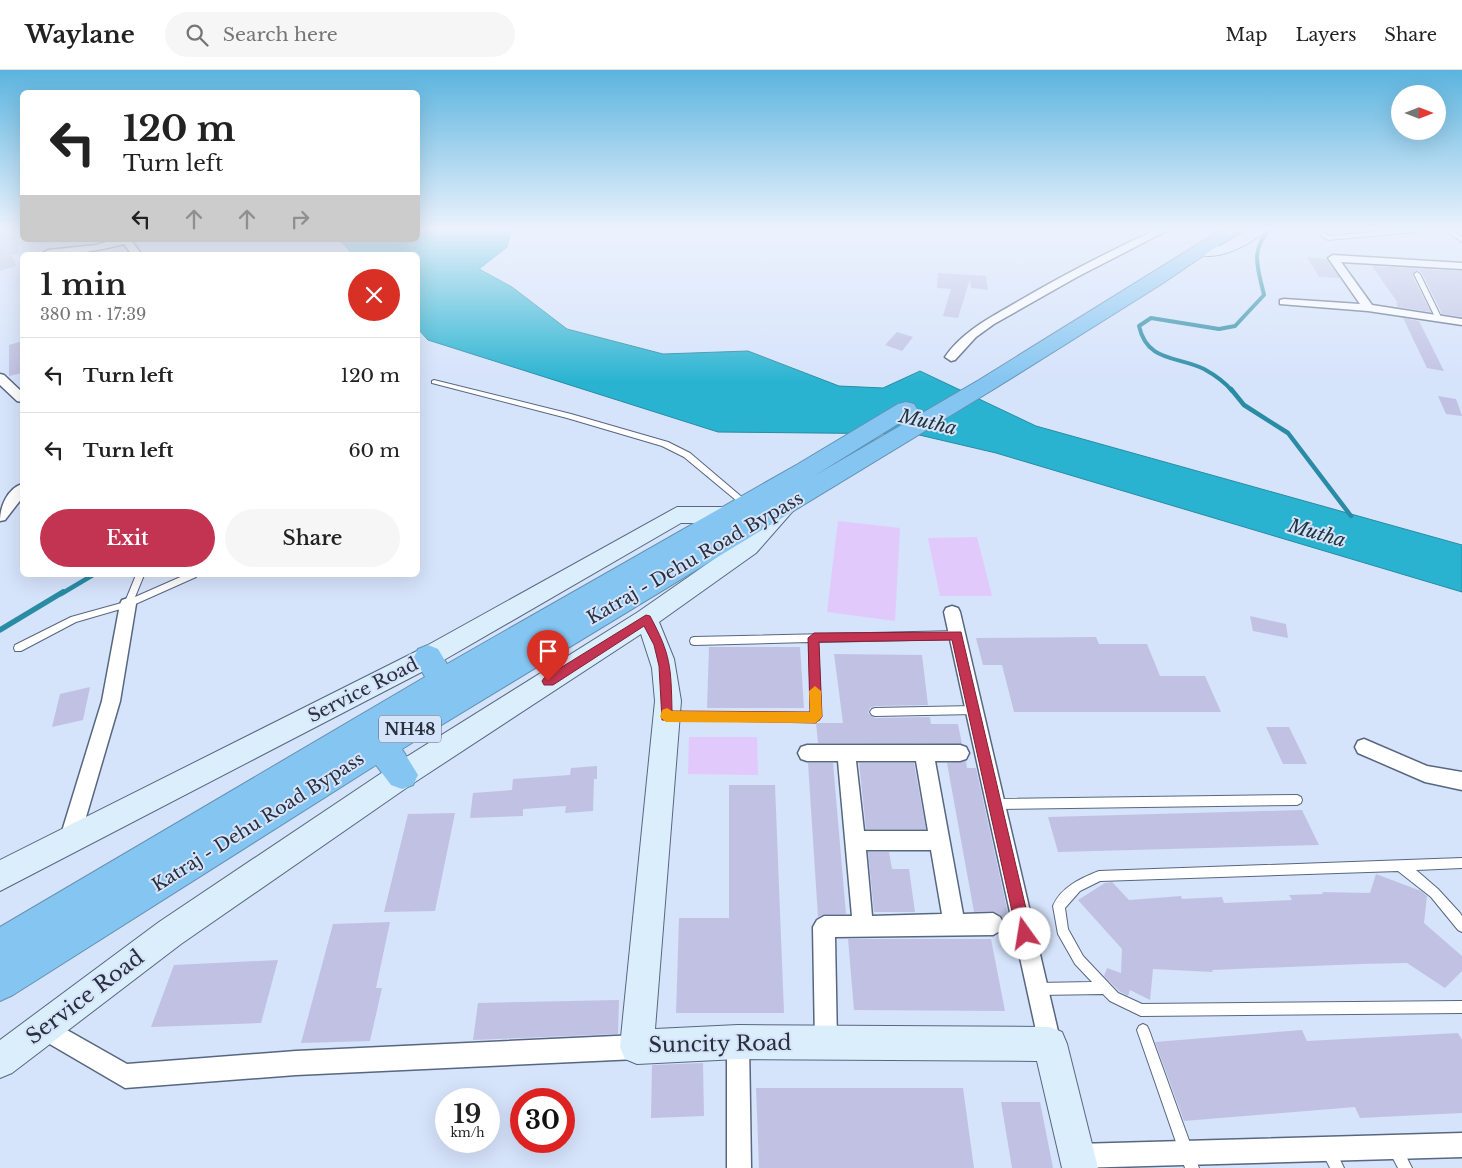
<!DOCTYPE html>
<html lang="en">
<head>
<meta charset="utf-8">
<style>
  body { margin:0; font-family:"Libre Baskerville",serif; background:#f6f6f6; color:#222; height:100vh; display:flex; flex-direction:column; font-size:19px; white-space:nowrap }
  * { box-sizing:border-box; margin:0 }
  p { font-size:16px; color:#767676 }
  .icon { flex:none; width:28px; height:28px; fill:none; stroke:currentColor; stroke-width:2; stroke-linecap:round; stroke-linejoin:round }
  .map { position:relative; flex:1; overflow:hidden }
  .side { position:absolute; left:20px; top:182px; width:400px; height:325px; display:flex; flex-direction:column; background:#fff; border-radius:8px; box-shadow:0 5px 20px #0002 }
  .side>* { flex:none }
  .guide { position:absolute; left:20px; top:20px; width:400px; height:152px; border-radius:8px; box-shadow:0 5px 20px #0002; background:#fff; color:#222; overflow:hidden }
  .needle { width:32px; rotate:90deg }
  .fabs { position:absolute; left:1391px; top:15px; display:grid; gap:10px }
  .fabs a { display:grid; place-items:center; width:55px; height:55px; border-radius:50%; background:#fff; box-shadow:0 5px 20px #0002; font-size:25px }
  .speed { position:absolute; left:435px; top:1018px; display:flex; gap:10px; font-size:25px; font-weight:700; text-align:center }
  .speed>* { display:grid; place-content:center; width:65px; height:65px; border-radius:50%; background:#fff; box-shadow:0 5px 20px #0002; line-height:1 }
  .speed small { font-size:12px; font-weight:400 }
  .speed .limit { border:8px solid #d22; background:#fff; color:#111 }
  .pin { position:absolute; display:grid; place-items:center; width:42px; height:42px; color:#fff; margin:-51px -21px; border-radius:50% 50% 50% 0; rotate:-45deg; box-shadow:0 0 5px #0007 }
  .pin .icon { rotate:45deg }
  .me { position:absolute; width:55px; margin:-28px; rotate:347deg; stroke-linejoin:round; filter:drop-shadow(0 0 4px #0008) }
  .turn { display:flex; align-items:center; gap:18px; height:105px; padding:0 20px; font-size:22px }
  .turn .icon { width:65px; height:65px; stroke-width:2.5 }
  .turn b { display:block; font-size:35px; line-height:42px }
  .lanes { display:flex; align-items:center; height:48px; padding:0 20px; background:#0003; justify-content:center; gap:25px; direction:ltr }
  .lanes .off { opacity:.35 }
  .round { display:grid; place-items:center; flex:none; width:52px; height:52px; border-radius:26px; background:#f6f6f6 }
  .head { display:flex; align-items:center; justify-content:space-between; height:85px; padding:0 20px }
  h1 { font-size:30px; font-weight:600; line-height:38px }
  .cta { display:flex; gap:10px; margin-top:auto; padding:10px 20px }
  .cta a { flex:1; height:58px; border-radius:30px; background:#c33352; color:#fff; font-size:20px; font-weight:600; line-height:58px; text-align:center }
  .cta a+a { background:#f6f6f6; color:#222 }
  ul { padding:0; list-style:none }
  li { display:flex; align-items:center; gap:15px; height:75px; padding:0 20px; border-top:1px solid #e0e0e0 }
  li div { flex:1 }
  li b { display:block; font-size:19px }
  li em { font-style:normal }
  header { display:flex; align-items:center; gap:30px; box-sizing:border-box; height:70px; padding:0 25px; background:#fff; border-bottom:1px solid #e0e0e0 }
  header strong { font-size:24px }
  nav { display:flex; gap:28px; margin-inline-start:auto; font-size:18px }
  .search { width:350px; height:45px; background:#f6f6f6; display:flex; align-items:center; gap:12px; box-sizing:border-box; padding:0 18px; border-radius:28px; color:#767676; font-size:19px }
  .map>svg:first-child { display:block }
</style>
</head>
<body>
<header>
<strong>Waylane</strong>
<div class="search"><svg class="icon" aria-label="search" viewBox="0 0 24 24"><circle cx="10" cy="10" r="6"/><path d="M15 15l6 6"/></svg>Search here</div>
<nav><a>Map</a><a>Layers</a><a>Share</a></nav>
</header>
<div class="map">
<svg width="1462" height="1098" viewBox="0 0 1462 1098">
  <rect width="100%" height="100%" fill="#d5e3fb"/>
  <path fill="#e1cafb" d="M838 451 900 458 895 551 827 542Z
    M977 467 992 526H940L928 468Z
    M689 667H757L758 705 688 704Z"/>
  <path fill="#29b3d1" stroke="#298ba4" d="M418 158H512L507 177 479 199 512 217 567 259 663 284 748 281 839 316 883 318 920 301 1036 356 1462 475V522L996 383 915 364 718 362 428 270 418 259V185H353L340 170H418Z"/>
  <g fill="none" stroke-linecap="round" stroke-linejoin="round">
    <path stroke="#298ba4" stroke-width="4" d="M1232 321C1225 312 1213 304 1204 299 1177 286 1147 292 1139 256L1151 248 1219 259 1235 256 1264 225C1258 198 1249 180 1271 158"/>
    <path stroke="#298ba4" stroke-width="4.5" d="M1231 319 1244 335 1288 363 1351 446
      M61 524 93 505"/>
    <path stroke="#298ba4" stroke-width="5.5" d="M0 560 63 522"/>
  </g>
  <path fill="#c1c2e3" d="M0 158H4L6 165 14 163 18 172 19 184 12 185 16 196 0 201Z
    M1307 187 1326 189 1340 208 1319 207Z
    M1372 196 1462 201V247L1442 244 1422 203 1418 200 1412 205 1431 242 1398 237 1396 233H1398Z
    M938 203 986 206 988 220 971 218 970 209 958 248 943 246 951 219 937 218Z
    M1403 248 1419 251 1444 301 1427 298Z
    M897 262 913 267 902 281 885 275Z
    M22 271V303L9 306V275Z
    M1438 326 1456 329 1462 346 1446 344Z
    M1250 546 1286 554 1288 568 1253 561Z
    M1096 567 1099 574H1147L1160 606H1205L1221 642H1014L1002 595H983L976 568Z
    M709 577H800L804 638H707Z
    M834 584 922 585 928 635 875 636 870 638 868 643 875 648 930 647 931 654H958L962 674 818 673 816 653H843Z
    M90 617 83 650 52 657 60 624Z
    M1266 657H1289L1307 694H1283Z
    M966 691 967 698H976L1009 848H1003L993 841 974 842 947 693Z
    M808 693H833L846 844H824L818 847Z
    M859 693H914L926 759H866Z
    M597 696V709H594L593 741 565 743 566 736 523 739V746L470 748 473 723 512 720 513 709 570 705 571 698Z
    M729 715H775L784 943H676L679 848H729Z
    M1302 740 1319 775 1058 782 1048 747Z
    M455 743 435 841 384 842 408 744Z
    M868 782H889L892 799H909L915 842H874Z
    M1376 804 1421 821 1427 826 1424 853 1462 886V901L1445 918 1407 893 1361 894 1212 900 1213 902 1153 899 1150 930 1130 920 1128 926 1119 921 1104 906 1107 898 1121 903 1122 879 1078 830 1105 813 1112 812 1129 830 1181 826 1182 829 1222 827 1224 833 1292 830 1289 825 1323 824 1322 822 1370 823Z
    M390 852 376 918H382L370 971 301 973 333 854Z
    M848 869H991L1005 941 854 940Z
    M278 890 261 953 151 957 174 895Z
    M619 930 618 964 473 970 478 933Z
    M1302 960 1307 971 1458 963 1462 970V1043L1360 1048 1355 1037 1184 1051 1155 972Z
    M703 993 704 1046 651 1048 652 995Z
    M756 1018H963L974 1098H759Z
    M1001 1032H1040L1053 1098H1012Z"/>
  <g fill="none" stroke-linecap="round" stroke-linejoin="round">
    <defs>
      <path id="lane" d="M1310 158H1317L1329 166 1417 158 1428 159 1425 161 1328 170Z
        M1442 158H1449L1462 167V172Z
        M1417 202 1420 204 1442 249 1441 250 1436 249 1414 204Z
        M434 310 571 344 668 372 690 383 750 434 749 436H743L684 387 662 376 567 348 432 313V311Z
        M136 505H144L135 527 185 505H197L196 507 131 536 76 552 21 581H15L14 578 15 575 71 547 125 532Z
        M957 561 960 562 961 565 960 568 957 569 818 572 821 647 819 650 816 651H669L666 650 664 647 666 644 669 643H811L809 572 694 575 691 574 690 571 691 568 694 567Z
        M974 636 977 637 979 640 977 643 974 644 875 646 872 645 870 642 872 639 875 638Z
        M1297 725 1301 727 1302 730 1301 733 1297 735 996 739 992 737 991 734 992 731 996 729Z
        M1462 788V798L1416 800 1438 819 1460 843 1462 846V862L1458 860 1431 827 1398 801 1100 811 1080 821 1065 838 1068 859 1083 886 1118 923 1142 934 1462 931V943L1141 946 1110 931 1103 924 1038 925 1034 923 1032 919 1034 915 1038 913 1092 912 1075 894 1058 864 1053 836C1061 817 1081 808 1099 801Z
        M1143 954 1147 956 1149 960 1199 1098H1185L1137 960 1139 956Z
        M1395 1072 1400 1074 1412 1098H1398L1388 1079 1390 1074Z
        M1328 1073 1333 1075 1344 1098H1330L1321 1080 1323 1075Z"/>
      <path id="street" d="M1159 158H1172L1077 207 994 254 976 267 955 290 951 291 945 287C963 261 990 248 1017 232 1063 205 1110 181 1159 158Z
        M114 170H131L142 185H132L124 174C97 181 71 185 44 185L43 183 48 180 96 175Z
        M1333 185 1462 193V199L1341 192 1372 235 1462 249V255L1368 241 1280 234V230L1284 229 1360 234 1328 188Z
        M0 304 4 305 22 322V332L17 331 0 315Z
        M22 414V428L5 450 0 451C0 437 7 419 22 414Z
        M128 528 134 530 136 534 120 631 79 771 76 778 69 780 62 778 59 771 102 631 120 534 122 530Z
        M952 536 958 538 960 542 1061 974 1058 982 1050 985 1042 982 1039 974 944 542 946 538Z
        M1364 669 1427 696 1462 702V720L1425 712 1358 683 1355 677 1358 671Z
        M807 675H960L966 677 969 683 966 689 960 691H935L963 844 993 843 1000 847 1004 854 1000 861 993 865 835 867 837 973 834 981 826 984 818 981 815 973 813 857 817 850 824 846H852L838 691H807L801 689 798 683 801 677ZM856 691H916L928 761H864ZM866 780H931L942 844 872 846Z
        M44 947 127 994 296 981 637 965 645 969 649 977 645 985 637 989 296 1005 125 1018 36 966 33 958 36 950Z
        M738 961 746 964 749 972 751 1098H727V972L730 964Z
        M1462 1063V1087L1076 1098 1068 1095 1065 1086 1068 1077 1077 1074Z"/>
      <path id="secondary" d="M1250 158H1268C1259 171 1208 198 1195 180L1203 175 1220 176Z
        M789 426 796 428 800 433 756 483 659 552 674 589 681 631 655 959 738 955 1050 957 1062 962 1067 974 1098 1098H1062L1037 991 738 989 637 994 625 989 620 977 655 631 652 598 641 564 412 714 181 874 12 1003 0 1008V970L159 852 392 696 638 542 740 471 782 428Z
        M677 437H726L734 440 737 445 734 450 726 453H681L437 594 0 821V790L419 580Z"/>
      <path id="highway" d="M1224 158H1244L1160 215 994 319 402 679 418 705 413 715 402 719 391 715 376 695 13 925 0 931V857L425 607 414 587 418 579 428 575 438 579 447 594 798 394 898 334 906 332 914 334 917 339 914 344 814 406 685 481 979 310Z"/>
    </defs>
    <use href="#lane" stroke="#586781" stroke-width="2"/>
    <use href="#street" stroke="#586781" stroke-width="3"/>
    <use href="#secondary" stroke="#586781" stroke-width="2"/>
    <use href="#highway" stroke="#6490b1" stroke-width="2"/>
    <use href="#lane" fill="#fff" fill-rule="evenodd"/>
    <use href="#street" fill="#fff" fill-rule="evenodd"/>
    <use href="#secondary" fill="#daeefb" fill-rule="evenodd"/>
    <use href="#highway" fill="#84c5f1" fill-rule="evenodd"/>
  </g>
  <linearGradient id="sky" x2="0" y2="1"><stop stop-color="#5bb4df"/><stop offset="0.51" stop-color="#ecf2fd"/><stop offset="1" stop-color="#ecf2fd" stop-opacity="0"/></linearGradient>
  <rect width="1462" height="312" fill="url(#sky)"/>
  <path fill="#c33352" stroke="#7f2135" d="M646 545 650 546C671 585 671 597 672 641L810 642 808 568 814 563 961 562 1032 864 1030 869 1025 871 1020 869 1017 864 952 570 819 572 822 647 816 653 662 650 659 596 654 575 644 556 553 615H544L542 611 544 608Z"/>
  <path fill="#f59e0b" d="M815 616 821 621 822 647 816 653 666 652 660 647 662 640 667 638 672 641 810 642 809 621Z"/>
  <g text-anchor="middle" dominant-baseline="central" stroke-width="4" stroke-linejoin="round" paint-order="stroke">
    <rect fill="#d5e3fb" stroke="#5d6575" stroke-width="1" x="379" y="645.5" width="62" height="27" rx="4"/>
    <g font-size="16" font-weight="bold" fill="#292f3b">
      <text x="410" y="659">NH48</text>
    </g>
    <g font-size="18" fill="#292f3b" stroke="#d5e3fb">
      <text transform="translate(695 488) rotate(-30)">Katraj - Dehu Road Bypass</text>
      <text transform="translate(363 620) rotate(-27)">Service Road</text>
      <text transform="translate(258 752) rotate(-32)">Katraj - Dehu Road Bypass</text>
    </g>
    <g font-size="19" font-style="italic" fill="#20363c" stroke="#d5e3fb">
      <text transform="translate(928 352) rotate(13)">Mutha</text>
      <text transform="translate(1317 463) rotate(16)">Mutha</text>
    </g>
    <g font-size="21" fill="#292f3b" stroke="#d5e3fb">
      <text transform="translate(85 927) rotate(-37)">Service Road</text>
      <text transform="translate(720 974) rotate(-1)">Suncity Road</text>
    </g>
  </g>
</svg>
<div class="fabs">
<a><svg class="needle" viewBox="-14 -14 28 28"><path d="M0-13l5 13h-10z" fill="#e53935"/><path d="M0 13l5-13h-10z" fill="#767676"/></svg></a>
</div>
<div class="speed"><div>19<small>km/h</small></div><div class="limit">30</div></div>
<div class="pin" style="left:548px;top:611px;background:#d93025"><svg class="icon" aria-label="arrive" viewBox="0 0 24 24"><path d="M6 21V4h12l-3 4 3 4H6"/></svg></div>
<svg class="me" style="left:1025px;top:864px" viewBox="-20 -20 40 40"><circle r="19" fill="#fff"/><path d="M0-13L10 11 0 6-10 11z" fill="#c33352"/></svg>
<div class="guide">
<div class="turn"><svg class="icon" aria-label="left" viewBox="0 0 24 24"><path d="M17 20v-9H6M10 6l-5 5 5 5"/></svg><div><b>120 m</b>Turn left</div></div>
<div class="lanes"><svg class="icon" aria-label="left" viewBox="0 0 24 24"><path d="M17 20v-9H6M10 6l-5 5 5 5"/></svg><svg class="icon off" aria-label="ahead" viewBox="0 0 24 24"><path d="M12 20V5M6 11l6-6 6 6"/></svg><svg class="icon off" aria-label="ahead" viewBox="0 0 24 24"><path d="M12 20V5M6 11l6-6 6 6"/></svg><svg class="icon off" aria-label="right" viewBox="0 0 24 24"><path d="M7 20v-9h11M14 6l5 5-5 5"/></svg></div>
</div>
<section class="side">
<div class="head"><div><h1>1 min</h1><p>380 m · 17:39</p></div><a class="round" style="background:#d93025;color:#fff"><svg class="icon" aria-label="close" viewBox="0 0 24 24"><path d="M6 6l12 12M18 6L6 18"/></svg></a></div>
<ul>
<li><svg class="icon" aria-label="left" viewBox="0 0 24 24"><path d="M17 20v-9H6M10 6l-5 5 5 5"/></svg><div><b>Turn left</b></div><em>120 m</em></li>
<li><svg class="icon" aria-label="left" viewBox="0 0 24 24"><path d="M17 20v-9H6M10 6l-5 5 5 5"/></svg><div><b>Turn left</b></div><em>60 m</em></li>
</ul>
<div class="cta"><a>Exit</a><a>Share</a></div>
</section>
</div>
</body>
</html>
